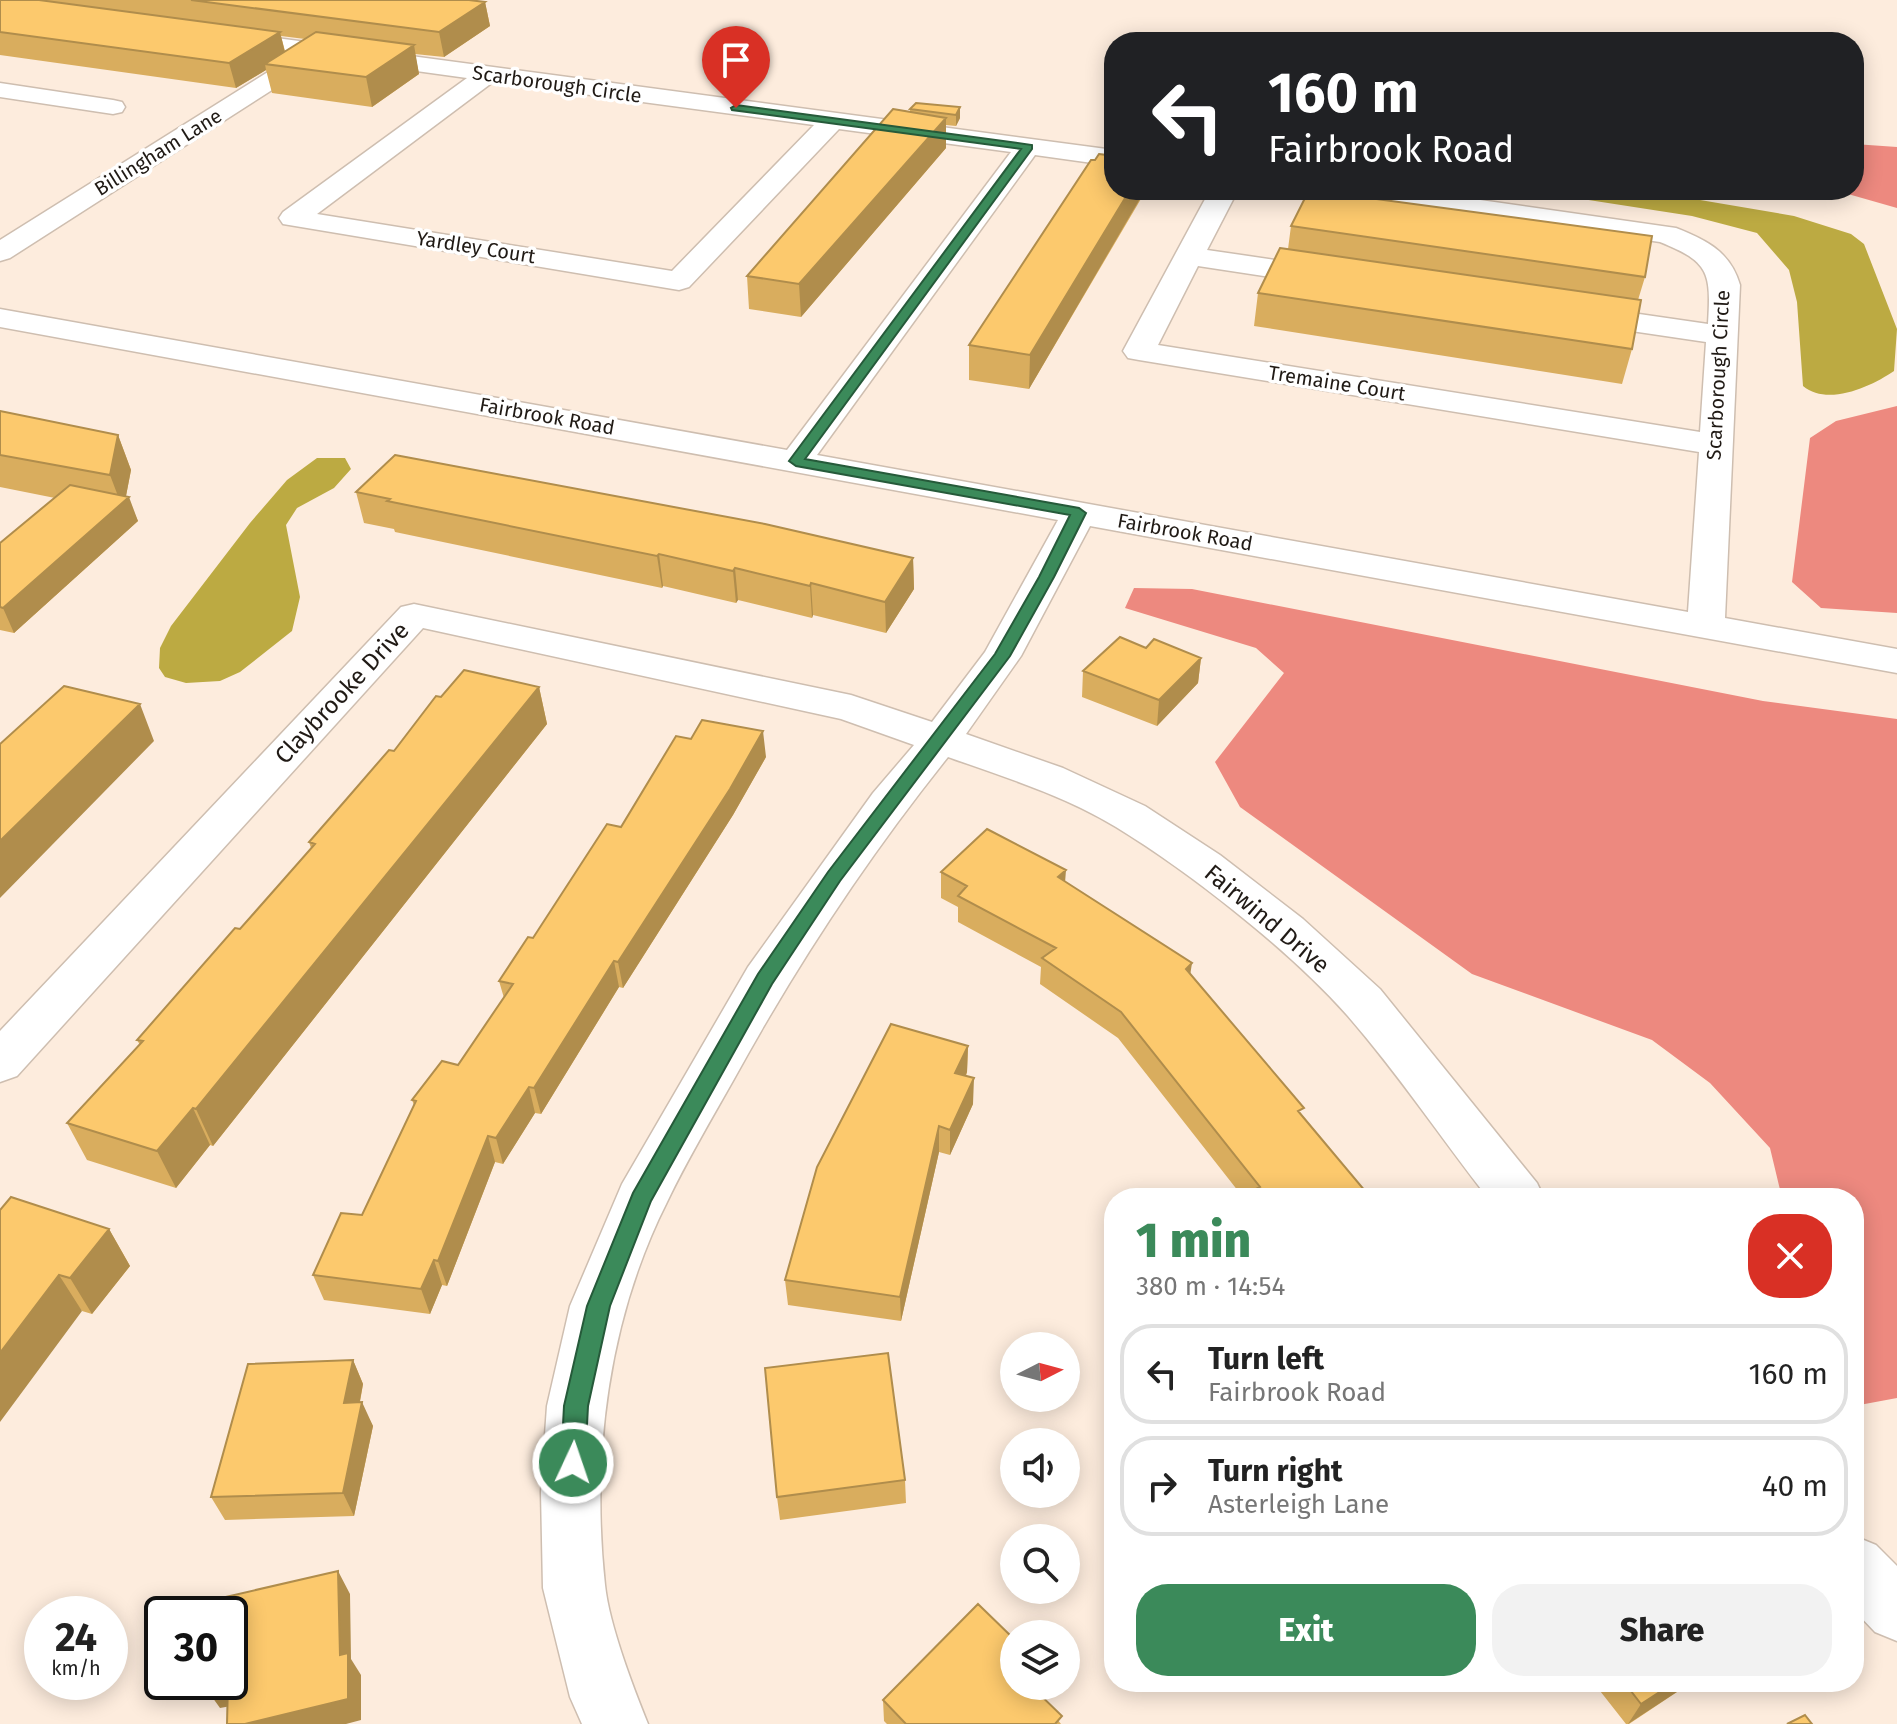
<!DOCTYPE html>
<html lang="en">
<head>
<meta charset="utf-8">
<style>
  body { margin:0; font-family:"Fira Sans",sans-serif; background:#f2f2f2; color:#222; height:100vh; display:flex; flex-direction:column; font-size:30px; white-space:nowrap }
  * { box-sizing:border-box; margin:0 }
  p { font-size:26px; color:#767676 }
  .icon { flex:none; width:44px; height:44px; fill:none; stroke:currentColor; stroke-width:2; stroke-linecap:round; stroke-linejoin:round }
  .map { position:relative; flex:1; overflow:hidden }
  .side { position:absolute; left:1104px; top:1188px; width:760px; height:504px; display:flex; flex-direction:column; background:#fff; border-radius:32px; box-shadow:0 4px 20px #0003 }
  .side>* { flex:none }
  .guide { position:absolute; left:1104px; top:32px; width:760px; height:168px; border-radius:32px; box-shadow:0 4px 20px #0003; background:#202124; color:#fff; overflow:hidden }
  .needle { width:52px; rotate:84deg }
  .buttons { position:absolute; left:1000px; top:1332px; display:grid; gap:16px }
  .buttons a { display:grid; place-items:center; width:80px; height:80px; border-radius:50%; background:#fff; box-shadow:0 4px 20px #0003; font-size:40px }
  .speed { position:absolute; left:24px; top:1596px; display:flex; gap:16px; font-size:40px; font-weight:700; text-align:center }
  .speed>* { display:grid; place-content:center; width:104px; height:104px; border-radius:50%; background:#fff; box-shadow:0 4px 20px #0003; line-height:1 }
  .speed small { font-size:20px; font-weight:400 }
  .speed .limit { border:4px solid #111; border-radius:12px; background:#fff; color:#111 }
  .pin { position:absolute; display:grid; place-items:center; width:68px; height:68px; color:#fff; margin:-82px -34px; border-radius:50% 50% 50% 0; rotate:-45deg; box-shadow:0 0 8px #0007 }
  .pin .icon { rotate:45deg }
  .me { position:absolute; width:88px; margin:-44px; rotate:3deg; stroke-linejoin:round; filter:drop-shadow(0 0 6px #0008) }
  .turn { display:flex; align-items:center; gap:28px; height:168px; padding:0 32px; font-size:36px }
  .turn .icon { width:104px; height:104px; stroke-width:2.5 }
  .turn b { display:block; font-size:56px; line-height:68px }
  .round { display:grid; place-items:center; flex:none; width:84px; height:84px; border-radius:32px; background:#f2f2f2 }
  .headline { display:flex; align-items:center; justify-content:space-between; height:136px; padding:0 32px }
  h1 { font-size:48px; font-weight:800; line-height:60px; color:#3b8a5a }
  .action { display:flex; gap:16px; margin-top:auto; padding:16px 32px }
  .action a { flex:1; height:92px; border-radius:32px; background:#3b8a5a; color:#fff; font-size:32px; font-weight:800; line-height:92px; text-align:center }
  .action a+a { background:#f2f2f2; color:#222 }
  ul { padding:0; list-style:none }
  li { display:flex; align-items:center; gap:24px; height:100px; margin:0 16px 12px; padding:0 16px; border:4px solid #e0e0e0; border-radius:32px }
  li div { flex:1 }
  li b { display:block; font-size:30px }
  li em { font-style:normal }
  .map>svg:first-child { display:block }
</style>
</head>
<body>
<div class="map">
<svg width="1897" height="1724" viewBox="0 0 1897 1724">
  <rect width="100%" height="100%" fill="#fdecdd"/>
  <path fill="#ed897f" d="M1854 144 1897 147V208L1834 190H1854Z
    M1897 406V613L1821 608 1792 582 1810 438 1836 421Z
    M1134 588 1192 589 1763 701 1897 719V1398L1854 1406V1198H1782L1770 1148 1710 1083 1652 1040 1472 974 1240 807 1215 762 1284 673 1256 648 1125 608Z"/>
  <path fill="#bcaa42" d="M1524 190H1641L1794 216 1851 234 1864 244 1897 329 1894 371C1872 386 1828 407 1803 386L1797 302 1789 270 1757 233 1692 216Z
    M317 458H345L351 469 334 488 297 508 286 525 300 597 292 631 240 672 220 681 186 683 165 677 159 668 160 648 171 626 250 523 287 480Z"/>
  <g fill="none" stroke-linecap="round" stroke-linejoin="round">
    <defs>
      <path id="street" d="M224 31 1114 150V166L1035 155 817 455 1688 612 1699 452 1139 360 1128 358 1123 351 1210 190H1238L1207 250 1331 268 1341 271 1346 277 1341 283 1331 286 1198 266 1158 345 1700 432 1706 342 1577 323 1566 320 1562 314 1566 308 1577 305 1708 324C1711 273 1710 262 1660 242L1351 198 1341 196 1337 190H1410L1676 228C1706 240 1730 251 1740 285L1725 618 1897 649V673L1090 526 1021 656 966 734 1063 768 1145 806 1220 855 1303 919 1380 989 1537 1183 1544 1198H1488C1441 1138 1397 1072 1347 1015 1288 949 1191 873 1116 827 1065 796 1005 777 948 757 867 858 796 966 734 1079 711 1120 687 1160 667 1202 608 1319 591 1456 605 1585 609 1624 633 1687 648 1724H582L570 1697 543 1588 541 1492 547 1406 570 1306 622 1184 748 967 873 793 914 745 841 719 423 628 17 1076 0 1082V1031L401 607 414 604 851 695 932 722 985 652 1058 520 0 327V309L787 450 1011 152 839 129 689 287 679 290 283 224 279 218 283 212 467 78 322 58 10 258 0 261V240L295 55 216 43 212 38 216 33ZM493 82 814 125 672 271 317 214Z
        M0 83 113 100 122 102 125 107 122 112 113 114 0 97Z
        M1854 1536 1876 1545 1897 1566V1641L1875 1632 1854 1610Z"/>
    </defs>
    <use href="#street" stroke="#cebeb0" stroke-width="3"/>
    <use href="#street" fill="#fff" fill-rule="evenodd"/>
  </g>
  <path fill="#d9ad5e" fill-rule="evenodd" d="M0 0H469L485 2 490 26 444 57 415 54 419 74 372 107 272 93 266 70 236 88 0 55ZM281 36 305 39 285 51Z
    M960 107V118L956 126 946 125V148L801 317 749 309 747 276 910 112V109Z
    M1095 160 1114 190H1145V192L1029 389 969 380V345Z
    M1291 226 1645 277 1638 300 1632 349 1622 384 1254 326 1258 293 1288 249Z
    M0 411 118 435 131 470 126 496 138 521 14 633 0 630V543L55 498 0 487Z
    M356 492 913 558 914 589 886 633 813 615 812 618 738 600 736 603 663 586 662 588 395 532 394 529 364 523Z
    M1146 648 1201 658 1198 683 1157 726 1082 697 1083 671Z
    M539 687 547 724 213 1146 210 1145 176 1188 87 1160 67 1123 140 1045 137 1040 240 929 311 848 309 842 394 751 441 697Z
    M766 757 733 815 623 988 619 987 541 1114 535 1113 503 1164 495 1162 447 1286 442 1285 430 1314 324 1300 313 1275 362 1215 414 1105 412 1100 458 1065 504 998 499 981 621 827Z
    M941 872 1065 881 1190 974 1303 1116 1371 1198H1241L1242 1196 1118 1038 1040 984 1041 967 958 922V907L941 898Z
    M968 1046 967 1072 966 1076 973 1104 950 1155 939 1152 901 1321 788 1305 785 1280Z
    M0 1210 109 1229 130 1266 92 1314 82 1311Z
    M353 1360 363 1384 360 1402 373 1426 354 1516 225 1520 211 1497Z
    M905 1480 906 1503 780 1520 777 1497Z
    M1593 1682H1692L1629 1724H1626Z
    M1034 1690 1061 1724H887L884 1721 883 1700Z"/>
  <path fill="#b08d4c" d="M485 2 490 26 444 57 439 32Z
    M280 32 286 57 265 64 266 70 236 88 229 63Z
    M414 45 419 74 372 107 366 77Z
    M960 107V118L956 126V115Z
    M946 118V148L801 317 799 284Z
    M1130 190H1145L1029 389 1030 355Z
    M118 435 131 470 125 501 129 497 138 521 14 633 3 608 121 504 110 475Z
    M659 554 663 586 662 588 657 556Z
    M913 558 914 589 886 633 885 602Z
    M735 568 738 600 736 603 733 571Z
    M811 583 813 615 812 618 810 586Z
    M1201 658 1198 683 1157 726 1159 700Z
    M539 687 547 724 213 1146 196 1109Z
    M140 704 154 741 0 898V841Z
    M763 731 766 757 733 815 623 988 618 962Z
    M1066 870 1064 896 1058 877Z
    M614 961 619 987 541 1114 534 1088Z
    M1192 963 1188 989 1186 969Z
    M968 1046 967 1072 955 1099V1073Z
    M974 1078 973 1104 950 1155V1130Z
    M529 1087 535 1113 503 1164 496 1138Z
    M193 1108 210 1145 176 1188 157 1151Z
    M939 1126V1152L901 1321 900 1297Z
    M488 1136 495 1162 447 1286 438 1261Z
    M109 1229 130 1266 92 1314 70 1278Z
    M434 1260 442 1285 430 1314 421 1289Z
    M59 1275 82 1311 0 1422V1353Z
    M353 1360 363 1384 355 1427 344 1403Z
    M362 1402 373 1426 354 1516 343 1493Z
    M338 1571 350 1594 351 1659 361 1675V1720L346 1724H245L340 1655Z
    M228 1682 242 1704 220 1708 205 1687Z
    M1675 1682H1692L1628 1724 1641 1704Z"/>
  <path fill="#fcc96d" stroke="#b08d4c" stroke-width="2" d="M0 0H39L280 32 229 63 0 32Z
    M191 0H469L485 2 439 32Z
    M316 32 414 45 366 77 265 64Z
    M916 103 960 107 956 115 910 109Z
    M893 109 946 118 799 284 747 276Z
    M1099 154 1114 156V190H1130L1030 355 969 345 1091 160H1095Z
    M1309 190 1652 236 1645 277 1291 226Z
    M1280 248 1641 300 1632 349 1258 293Z
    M0 411 118 435 110 475 0 455Z
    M395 455 765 524 913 558 885 602 811 583 810 586 735 568 733 571 659 554 657 556 387 501 390 499 356 492Z
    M70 485 129 497 3 608 0 607V543Z
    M1120 637 1146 648 1154 639 1201 658 1159 700 1083 671Z
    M464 670 539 687 196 1109 193 1108 157 1151 67 1123 143 1041 137 1040 235 928 240 929 315 844 309 842 344 802 389 750 394 751 436 696 441 697Z
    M64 686 140 704 0 841V744Z
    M702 720 763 731 730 789 618 962 614 961 534 1088 529 1087 496 1138 488 1136 438 1261 434 1260 421 1289 313 1275 341 1213 362 1215 416 1101 412 1100 442 1061 458 1065 513 984 499 981 528 937 533 938 607 824 621 827 676 736 691 739Z
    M987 829 1066 870 1058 877 1192 963 1186 969 1304 1108 1298 1111 1371 1198H1243L1242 1196 1260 1187 1121 1012 1042 958 1056 948 958 896 967 886 941 872Z
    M891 1024 968 1046 955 1073 974 1078 950 1130 939 1126 900 1297 785 1280 817 1167Z
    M11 1197 109 1229 70 1278 59 1275 0 1353V1210Z
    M888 1353 905 1480 777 1497 765 1368Z
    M353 1360 344 1403 362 1402 343 1493 211 1497 248 1364Z
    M338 1571 340 1655 348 1653V1699L245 1724H227L228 1682 205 1687V1682H230V1614H208V1601Z
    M978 1604 1014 1639V1686H1031L1062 1716 1055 1724H906L883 1700Z
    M1624 1682H1675L1641 1704Z
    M1805 1715 1812 1724H1787Z"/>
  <path fill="#3b8a5a" stroke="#265a3a" stroke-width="2" d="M736 105 1032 145V149L805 459 1079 508 1086 513 1054 577 1010 656 840 881 772 984 651 1201 610 1306 588 1406 585 1463 581 1471 573 1474 564 1471 561 1463 564 1406 587 1306 633 1193 758 974 828 872 995 654 1039 577 1070 515 796 466 789 461 1021 149 732 110 731 108Z"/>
  <g text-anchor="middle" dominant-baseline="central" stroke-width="7" stroke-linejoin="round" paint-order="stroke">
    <g font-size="20" fill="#201a15" stroke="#fff">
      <text transform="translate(557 84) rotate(8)">Scarborough Circle</text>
      <text transform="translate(158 152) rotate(-32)">Billingham Lane</text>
      <text transform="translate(476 247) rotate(9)">Yardley Court</text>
      <text transform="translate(1718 375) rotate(-87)">Scarborough Circle</text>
      <text transform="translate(1337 383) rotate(9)">Tremaine Court</text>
      <text transform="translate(547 416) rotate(10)">Fairbrook Road</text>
      <text transform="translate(1185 532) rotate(10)">Fairbrook Road</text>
    </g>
    <g font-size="24" fill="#201a15" stroke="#fff">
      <text transform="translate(342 693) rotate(-47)">Claybrooke Drive</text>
      <text transform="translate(1267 919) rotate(40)">Fairwind Drive</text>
    </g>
  </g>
</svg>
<div class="buttons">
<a><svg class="needle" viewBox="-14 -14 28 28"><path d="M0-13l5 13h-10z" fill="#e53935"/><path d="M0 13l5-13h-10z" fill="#767676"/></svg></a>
<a><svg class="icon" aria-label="sound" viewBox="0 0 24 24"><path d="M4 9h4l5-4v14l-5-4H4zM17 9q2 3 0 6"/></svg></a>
<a><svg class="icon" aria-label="search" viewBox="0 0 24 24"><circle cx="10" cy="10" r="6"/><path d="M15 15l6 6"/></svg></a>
<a><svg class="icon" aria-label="layers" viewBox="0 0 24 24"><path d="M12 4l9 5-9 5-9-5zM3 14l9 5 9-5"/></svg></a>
</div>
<div class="speed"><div>24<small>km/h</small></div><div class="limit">30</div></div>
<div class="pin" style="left:736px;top:108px;background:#d93025"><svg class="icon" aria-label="arrive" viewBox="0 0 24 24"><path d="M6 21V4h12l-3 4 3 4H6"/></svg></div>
<svg class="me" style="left:573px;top:1463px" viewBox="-20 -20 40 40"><circle r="17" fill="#3b8a5a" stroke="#fff" stroke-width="3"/><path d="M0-11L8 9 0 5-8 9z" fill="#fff"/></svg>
<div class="guide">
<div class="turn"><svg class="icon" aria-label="left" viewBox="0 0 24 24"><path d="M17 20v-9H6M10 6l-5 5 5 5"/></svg><div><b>160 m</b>Fairbrook Road</div></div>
</div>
<section class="side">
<div class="headline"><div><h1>1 min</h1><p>380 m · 14:54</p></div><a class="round" style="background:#d93025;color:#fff"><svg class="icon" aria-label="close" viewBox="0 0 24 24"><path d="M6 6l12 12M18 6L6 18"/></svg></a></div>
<ul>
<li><svg class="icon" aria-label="left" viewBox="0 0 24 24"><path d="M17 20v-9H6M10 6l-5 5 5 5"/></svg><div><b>Turn left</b><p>Fairbrook Road</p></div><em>160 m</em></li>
<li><svg class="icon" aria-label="right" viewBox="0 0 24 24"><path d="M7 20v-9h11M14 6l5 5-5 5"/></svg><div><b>Turn right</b><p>Asterleigh Lane</p></div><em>40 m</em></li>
</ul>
<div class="action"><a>Exit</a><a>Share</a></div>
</section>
</div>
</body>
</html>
